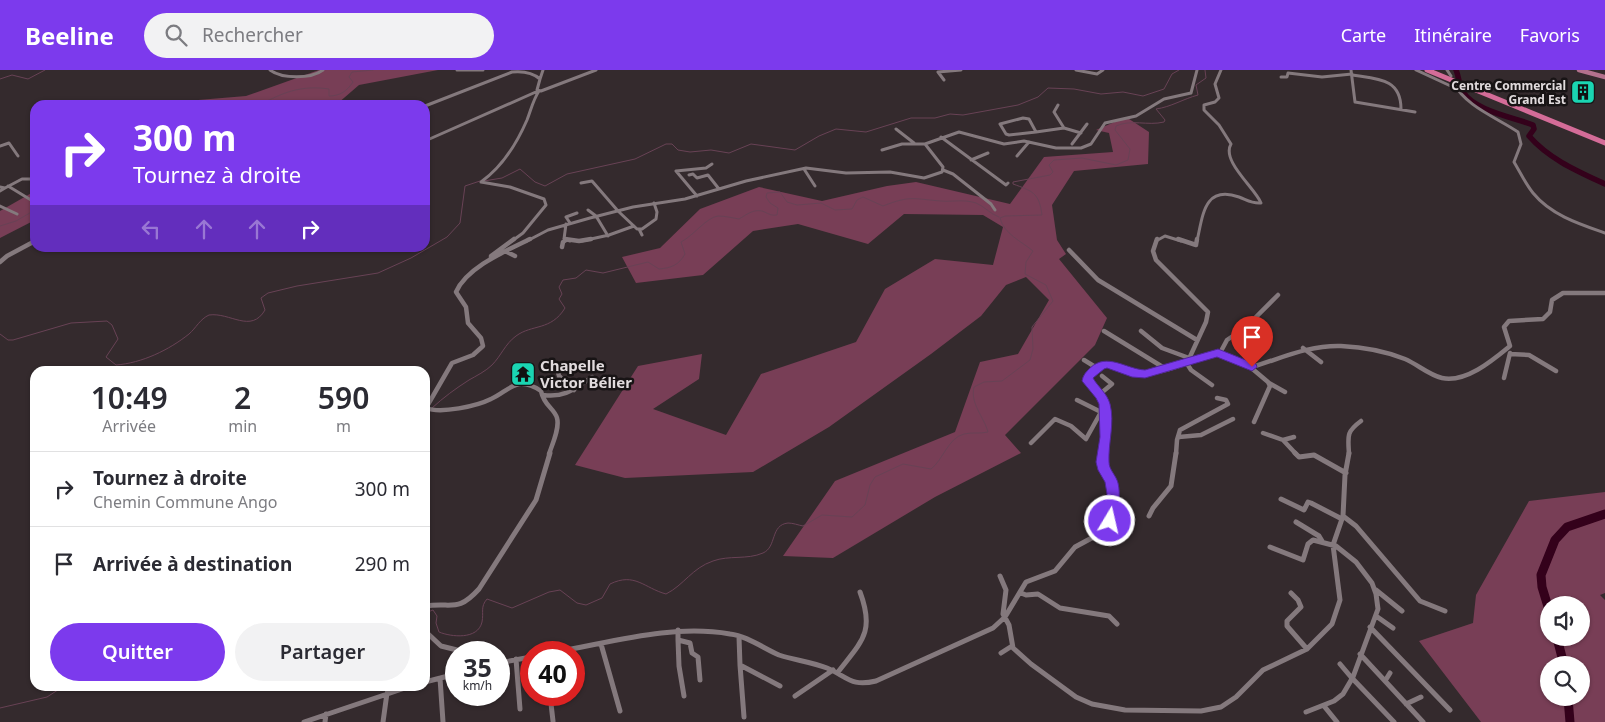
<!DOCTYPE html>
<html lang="fr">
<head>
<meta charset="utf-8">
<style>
  body { margin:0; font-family:"Noto Sans",sans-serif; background:#f2f2f3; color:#2b2b33; height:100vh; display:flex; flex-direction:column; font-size:19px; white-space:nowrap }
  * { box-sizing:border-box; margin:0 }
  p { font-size:16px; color:#7c7c81 }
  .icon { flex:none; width:28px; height:28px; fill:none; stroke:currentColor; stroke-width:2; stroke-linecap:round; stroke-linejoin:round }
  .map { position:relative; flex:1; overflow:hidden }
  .details { position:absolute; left:30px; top:296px; width:400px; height:325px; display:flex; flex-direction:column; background:#fff; border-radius:15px; box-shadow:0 1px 4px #0004 }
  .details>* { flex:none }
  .banner { position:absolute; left:30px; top:30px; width:400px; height:152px; border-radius:15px; box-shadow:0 1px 4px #0004; background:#7c3aed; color:#fff; overflow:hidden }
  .tools { position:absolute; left:1540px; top:526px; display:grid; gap:10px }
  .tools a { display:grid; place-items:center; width:50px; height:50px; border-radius:50%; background:#fff; box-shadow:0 1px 4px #0004; font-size:25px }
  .speed { position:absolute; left:445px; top:571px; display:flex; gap:10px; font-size:25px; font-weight:700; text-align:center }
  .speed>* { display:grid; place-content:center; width:65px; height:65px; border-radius:50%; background:#fff; box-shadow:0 1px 4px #0004; line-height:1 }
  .speed small { font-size:12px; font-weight:400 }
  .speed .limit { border:8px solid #d22; background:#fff; color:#111 }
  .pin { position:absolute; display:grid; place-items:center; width:42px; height:42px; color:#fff; margin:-51px -21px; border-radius:50% 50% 50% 0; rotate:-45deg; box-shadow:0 0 5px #0007 }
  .pin .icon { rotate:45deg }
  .me { position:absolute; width:55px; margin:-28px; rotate:9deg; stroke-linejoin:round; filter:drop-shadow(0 0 4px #0008) }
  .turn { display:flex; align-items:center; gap:18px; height:105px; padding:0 20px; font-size:22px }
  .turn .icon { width:65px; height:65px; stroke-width:2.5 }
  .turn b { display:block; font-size:35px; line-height:42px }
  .lanes { display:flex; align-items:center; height:48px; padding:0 20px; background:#0003; justify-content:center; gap:25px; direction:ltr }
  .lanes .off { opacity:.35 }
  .eta { display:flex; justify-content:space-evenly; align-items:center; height:85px; text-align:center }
  .eta b { font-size:30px; font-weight:600; line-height:35px }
  .action { display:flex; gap:10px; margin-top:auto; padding:10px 20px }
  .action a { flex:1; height:58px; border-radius:30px; background:#7c3aed; color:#fff; font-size:20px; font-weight:600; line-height:58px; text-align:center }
  .action a+a { background:#f2f2f3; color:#2b2b33 }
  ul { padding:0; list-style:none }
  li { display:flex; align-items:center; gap:15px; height:75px; padding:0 20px; border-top:1px solid #e1e1e2 }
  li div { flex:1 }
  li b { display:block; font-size:19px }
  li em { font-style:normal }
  header { display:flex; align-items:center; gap:30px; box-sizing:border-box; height:70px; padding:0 25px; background:#7c3aed; color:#fff }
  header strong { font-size:24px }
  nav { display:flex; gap:28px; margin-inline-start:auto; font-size:18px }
  .search { width:350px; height:45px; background:#f2f2f3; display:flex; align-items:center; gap:12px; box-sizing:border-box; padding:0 18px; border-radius:28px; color:#7c7c81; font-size:19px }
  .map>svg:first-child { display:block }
</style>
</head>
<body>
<header>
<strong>Beeline</strong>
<div class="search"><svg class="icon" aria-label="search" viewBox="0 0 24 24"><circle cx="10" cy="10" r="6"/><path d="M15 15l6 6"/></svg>Rechercher</div>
<nav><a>Carte</a><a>Itinéraire</a><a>Favoris</a></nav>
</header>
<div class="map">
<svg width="1605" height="652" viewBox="0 0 1605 652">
  <rect width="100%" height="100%" fill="#342a2d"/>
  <path fill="#783e56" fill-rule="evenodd" d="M319 0H438L359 15 337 34 182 35 186 31 246 26Z
    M1126 47 1149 62 1148 94 1074 101 1052 135 1057 170 1066 184 1059 189 1107 248 1095 275 1005 365 1021 383 935 427 833 488 783 486 835 411 955 362 980 292 1018 284 1049 230 1026 207 1006 215 981 246 931 284 829 357 753 402 625 408 575 395 638 296 702 284 699 309 653 339 726 365 761 304 856 272 885 219 935 189 993 195 1003 157 983 145 904 144 868 174 798 154 753 161 703 205 636 213 622 187 660 178 700 139 759 117 822 131 887 116 916 112 1010 134 1044 87 1113 82 1109 63 1096 60Z
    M35 121V150L0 168V141Z
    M1605 422V523L1600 525 1605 530V652H1481L1419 571 1473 553 1476 525 1529 431ZM1549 535H1581V568H1549ZM1549 595H1581V628H1549Z"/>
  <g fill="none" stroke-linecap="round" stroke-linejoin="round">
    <path stroke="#684255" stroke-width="1" d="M0 9 12 5 28 9 45 0
      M260 35C283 22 302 15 329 19V26C340 26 347 21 353 12L349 7 352 2 373 0
      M484 111 502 108 520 99 535 112 545 116 567 104 635 89 666 74H672L678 80 690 82 711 80 729 83 751 74 795 80 819 66 836 59 866 62 911 48H935L950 44 963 45 1018 35 1038 27 1048 18 1074 19 1101 24 1123 22 1143 26 1164 19 1172 4 1179 0
      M0 156 16 151 35 140
      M0 264 8 270H13L71 253 107 251 112 255 118 269 106 287 116 295C142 293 169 280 189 264 196 258 200 249 209 245 230 242 251 264 265 240L261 228 268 223 297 216 378 203 411 188 447 167 460 153 465 116 480 111
      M432 338C444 327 455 319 469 310 476 306 486 301 492 295 501 286 505 274 516 266 532 254 551 261 565 238L559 229 562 224 559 217 563 210 576 208 586 200 603 203 648 192 659 199C671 198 679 195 685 184L681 172C693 166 707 147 718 146 725 146 733 148 739 149 746 145 753 139 762 141 768 143 770 146 777 145L778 138 770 133 766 127 767 123 780 122 787 132 797 135 821 133 835 140 852 139 857 130 863 127 883 136C911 125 913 129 941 131 952 132 964 129 976 133 984 136 990 144 999 147
      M425 350 428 345
      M425 543 433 540 437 546 436 553 439 562C451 567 478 570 482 552 484 542 480 537 487 529L512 538 549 522 560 520 577 533 586 535 602 528 610 514C635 502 644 518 666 524 684 515 692 498 713 491 729 485 747 490 763 483 777 477 770 455 788 453 793 453 798 455 803 456L822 445 852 447 865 435 870 415 875 407 903 394 931 399C943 390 948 368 964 364 972 362 980 364 988 362 984 347 970 334 974 317L984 312 1002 311 1030 290 1033 279 1032 257 1053 231 1046 215 1025 204 1026 192 1033 181C1021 171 1004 164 1000 148L1005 146 1042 145C1039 122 1032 121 1013 114V112L1050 105 1053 102 1049 95 1054 90 1082 88 1116 95 1128 90 1130 79 1115 60 1116 56C1131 49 1148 56 1164 52L1165 50 1156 39C1171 37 1183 29 1198 25L1196 15 1206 8 1205 0
      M0 638 47 627 64 616"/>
    <path stroke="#34011b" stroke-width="5.5" d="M1456 0C1459 7 1459 16 1463 22 1475 41 1513 47 1533 55L1534 59 1529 66C1549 89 1577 101 1605 114"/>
    <path stroke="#34011b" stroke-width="9" d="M1549 540 1542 517 1541 505 1555 470 1567 457 1605 444
      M1557 568 1564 595
      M1568 628 1570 652"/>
    <path stroke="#84797d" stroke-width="3" d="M270 0C282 9 311 9 323 0
      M457 0H483
      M1076 0 1097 4 1103 0
      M1351 0 1355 32 1415 42
      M1416 0 1455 18
      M1447 0 1451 6
      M1352 5C1377 9 1401 8 1401 39
      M1281 7H1287L1288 3 1322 7 1352 4
      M540 9 543 0
      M944 10 938 2 961 0
      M1453 12C1466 37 1496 47 1518 62L1521 74 1514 92C1520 102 1525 113 1533 123 1551 145 1579 154 1605 163
      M425 36 512 2C522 1 532 2 540 9L537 20 541 21 596 0
      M1023 48 1029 49 1036 62 1009 65 1006 64 1000 54Z
      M1064 58 1081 63
      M896 59 914 73
      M1036 62 1064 58 1054 42 1058 35
      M941 67 1006 115 1008 113
      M425 71 538 21
      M1072 74 1087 54
      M0 76 9 73 18 86
      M882 80 902 74H925
      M1017 86 1029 72
      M971 90 988 83
      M804 99 815 116
      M943 100 953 104 991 134 995 140
      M689 105 693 104 697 108 708 105 719 119
      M581 113 592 111 618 141 637 159H642L656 149 657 142 654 133
      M8 116 31 130H35
      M0 117 5 118 0 121
      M5 118 22 109H35
      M697 126 676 101 706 98 712 94
      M0 136 17 144
      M588 140 596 146 608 166
      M570 153 566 147 577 143
      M566 154 564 169 570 171
      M639 159 642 165
      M512 171 523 163 546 135 544 129 510 117 481 112C502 97 517 73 527 50 531 40 533 30 539 21
      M527 171 548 160 590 148 633 137 685 129 746 111 806 98 846 103 890 102 924 108 942 102 943 97 925 74 959 62 1004 74 1024 71 1056 78H1081L1091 74 1105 53 1136 46 1164 29 1191 23 1197 0
      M582 171 609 165 634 156
      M1156 171 1165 166 1181 171
      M1197 171C1203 145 1204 115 1239 127 1247 130 1252 134 1261 133 1255 118 1221 91 1231 74L1219 55 1204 40V35L1215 32 1219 28 1215 14 1221 0"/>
    <path stroke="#84797d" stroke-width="4.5" d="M530 169C506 181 467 197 456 222L466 237 468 253 481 268 483 276 473 285 452 293 426 338C441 344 477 336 491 329 501 325 509 316 519 314 527 313 535 317 541 321 544 336 554 338 557 348 560 358 552 375 549 384
      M565 169 579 171 591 169
      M1157 169 1153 181 1156 190 1208 242 1206 252 1188 291
      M1178 169 1196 175 1197 169
      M562 177 563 172 566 170
      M1069 180 1098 210 1197 270
      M507 182 515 186
      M491 189V186L514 169
      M0 192 7 186 35 171
      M1104 261 1166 299
      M1141 261 1162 278 1189 288
      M1303 278 1321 292
      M1220 283 1227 270 1246 257 1278 225
      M1510 284 1529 285 1556 301
      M1084 290 1097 298
      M1186 292 1191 300 1212 315
      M556 295 559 306 574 320
      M1249 296 1268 312 1270 316 1254 352
      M1504 308 1510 283
      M1269 313 1285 322
      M1100 324 1112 314 1102 306
      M543 325C565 328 574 319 592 307
      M1077 330 1103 343
      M1263 363 1283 370 1296 384
      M1179 367 1201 365 1233 349
      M1283 370 1294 367
      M1031 373 1055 349 1071 356 1086 369 1101 342
      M1103 384C1106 369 1109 339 1101 326 1098 320 1092 315 1088 311 1089 303 1095 297 1103 296 1116 293 1127 304 1141 304 1165 303 1192 291 1215 283L1222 284 1252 297C1282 288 1309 275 1341 276 1362 277 1385 281 1405 289 1417 294 1429 305 1442 308 1466 313 1493 290 1510 276L1504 257 1509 251 1543 249 1550 242 1552 230 1563 223H1605
      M1176 384 1177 370 1180 360 1228 334 1226 330 1217 328
      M1349 384C1348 366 1346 362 1361 351"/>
    <path stroke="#84797d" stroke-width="5" d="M1295 383 1299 387 1314 385 1346 403
      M1281 429 1304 440 1308 432 1311 433 1342 449
      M1149 446 1153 438 1171 416 1176 383
      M1343 446 1356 456 1420 531 1445 541
      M1296 452 1319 466 1322 471
      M1270 477 1303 490 1308 474 1313 470 1336 476 1356 492 1372 513 1376 524 1378 539 1353 607 1343 624 1334 631 1306 642
      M1000 506 1006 520 1003 544 1009 555 1013 578 1031 594 1076 627 1092 634 1125 640 1201 641 1221 637 1236 627 1263 600 1307 579 1332 554 1340 530 1333 475 1343 446 1345 405 1349 383
      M1376 520 1402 541
      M1021 523 1026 525 1038 524 1060 538 1109 546 1117 554
      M1291 523 1298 530 1301 537 1287 551V556L1307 579
      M425 536C453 532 457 543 479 519L536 430 550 383
      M1376 546 1393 558
      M1370 557 1450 640
      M678 560V570L690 573 692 583 698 587 700 610
      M425 561 441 576 465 582
      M739 567 740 595 780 616
      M678 570 679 596 684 626
      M601 574 620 641
      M556 582C613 572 672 554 730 564 747 566 763 578 779 585 794 590 812 592 827 598 848 607 851 617 876 611L993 558 1005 547 1026 512 1055 501 1075 477 1101 463 1110 451 1114 424 1111 411 1104 400 1102 392 1103 383
      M1001 583 1012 576
      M1360 584 1423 652
      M516 589 520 639
      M499 593 531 587
      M1340 594 1351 607
      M740 595 744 647
      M838 602C862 571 875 562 860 522
      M1351 607 1394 652
      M440 608 443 652
      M1385 611 1390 603
      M425 612 456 604
      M550 625 553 651
      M795 626 833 600
      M1406 634 1421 627
      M1324 636 1337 652
      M304 652 411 616
      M325 652 326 644
      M383 652 387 623"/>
    <path stroke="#b4718d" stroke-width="4.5" d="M1579 0 1605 7"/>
    <path stroke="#d46c98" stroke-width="5" d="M1427 0 1605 73"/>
  </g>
  <path fill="#7c3aed" stroke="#51269a" d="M1218 279 1256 294 1257 297 1252 301 1217 287 1145 308 1132 307 1107 298 1104 299 1093 308C1098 317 1107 323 1110 334 1115 353 1108 373 1109 392 1109 400 1116 405 1118 413 1121 426 1118 438 1116 451L1114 455 1110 456 1105 455 1103 451 1107 424 1105 412 1098 400 1096 392 1100 367 1099 334 1096 328 1082 311C1083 305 1086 302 1090 298 1107 282 1126 299 1145 300Z"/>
  <defs>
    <symbol id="building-square" viewBox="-11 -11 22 22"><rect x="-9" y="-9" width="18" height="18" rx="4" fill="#1ad5b2" stroke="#181415"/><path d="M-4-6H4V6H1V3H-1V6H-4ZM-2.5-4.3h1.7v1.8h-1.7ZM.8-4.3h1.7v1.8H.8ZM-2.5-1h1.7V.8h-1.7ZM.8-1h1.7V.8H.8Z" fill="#111"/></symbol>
    <symbol id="temple-square" viewBox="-11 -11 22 22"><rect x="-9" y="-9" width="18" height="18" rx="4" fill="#1ad5b2" stroke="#181415"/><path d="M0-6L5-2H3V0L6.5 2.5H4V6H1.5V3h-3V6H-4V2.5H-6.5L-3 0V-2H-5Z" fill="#111"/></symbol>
  </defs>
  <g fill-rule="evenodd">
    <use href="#building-square" x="1569" y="8" width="28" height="28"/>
    <use href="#temple-square" x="509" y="290" width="28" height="28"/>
  </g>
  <g text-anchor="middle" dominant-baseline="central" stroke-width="5" stroke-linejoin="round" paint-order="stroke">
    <g font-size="12" font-weight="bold" fill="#e1dbdd" stroke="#181415" text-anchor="end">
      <text x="1566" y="15">Centre Commercial<tspan x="1566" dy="14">Grand Est</tspan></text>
    </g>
    <g font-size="15" font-weight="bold" fill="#e1dbdd" stroke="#181415" text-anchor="start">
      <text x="540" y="295">Chapelle<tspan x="540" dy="17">Victor Bélier</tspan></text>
    </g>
  </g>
</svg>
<div class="tools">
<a><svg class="icon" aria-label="sound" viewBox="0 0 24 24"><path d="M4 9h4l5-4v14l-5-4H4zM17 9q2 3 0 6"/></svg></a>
<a><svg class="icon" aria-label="search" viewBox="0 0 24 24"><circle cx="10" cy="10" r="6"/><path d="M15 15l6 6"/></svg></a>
</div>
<div class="speed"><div>35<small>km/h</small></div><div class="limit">40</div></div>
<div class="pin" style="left:1252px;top:297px;background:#d93025"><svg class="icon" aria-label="arrive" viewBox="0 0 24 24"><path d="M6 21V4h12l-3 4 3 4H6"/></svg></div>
<svg class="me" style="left:1110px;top:451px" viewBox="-20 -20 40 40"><circle r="17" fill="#7c3aed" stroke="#fff" stroke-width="3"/><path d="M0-11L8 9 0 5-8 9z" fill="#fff"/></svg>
<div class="banner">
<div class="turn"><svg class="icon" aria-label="right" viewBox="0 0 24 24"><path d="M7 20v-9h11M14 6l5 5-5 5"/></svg><div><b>300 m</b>Tournez à droite</div></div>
<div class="lanes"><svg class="icon off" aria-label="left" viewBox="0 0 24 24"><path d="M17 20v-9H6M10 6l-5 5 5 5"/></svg><svg class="icon off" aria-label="ahead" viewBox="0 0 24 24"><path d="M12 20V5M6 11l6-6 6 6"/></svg><svg class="icon off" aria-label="ahead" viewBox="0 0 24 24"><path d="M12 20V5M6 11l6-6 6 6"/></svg><svg class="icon" aria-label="right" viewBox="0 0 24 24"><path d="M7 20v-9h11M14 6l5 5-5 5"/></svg></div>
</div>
<section class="details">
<div class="eta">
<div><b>10:49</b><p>Arrivée</p></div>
<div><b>2</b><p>min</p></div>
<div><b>590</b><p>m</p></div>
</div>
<ul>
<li><svg class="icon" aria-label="right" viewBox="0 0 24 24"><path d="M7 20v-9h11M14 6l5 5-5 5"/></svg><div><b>Tournez à droite</b><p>Chemin Commune Ango</p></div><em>300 m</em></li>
<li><svg class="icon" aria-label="arrive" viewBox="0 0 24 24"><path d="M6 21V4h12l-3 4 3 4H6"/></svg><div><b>Arrivée à destination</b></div><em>290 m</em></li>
</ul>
<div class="action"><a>Quitter</a><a>Partager</a></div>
</section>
</div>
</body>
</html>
